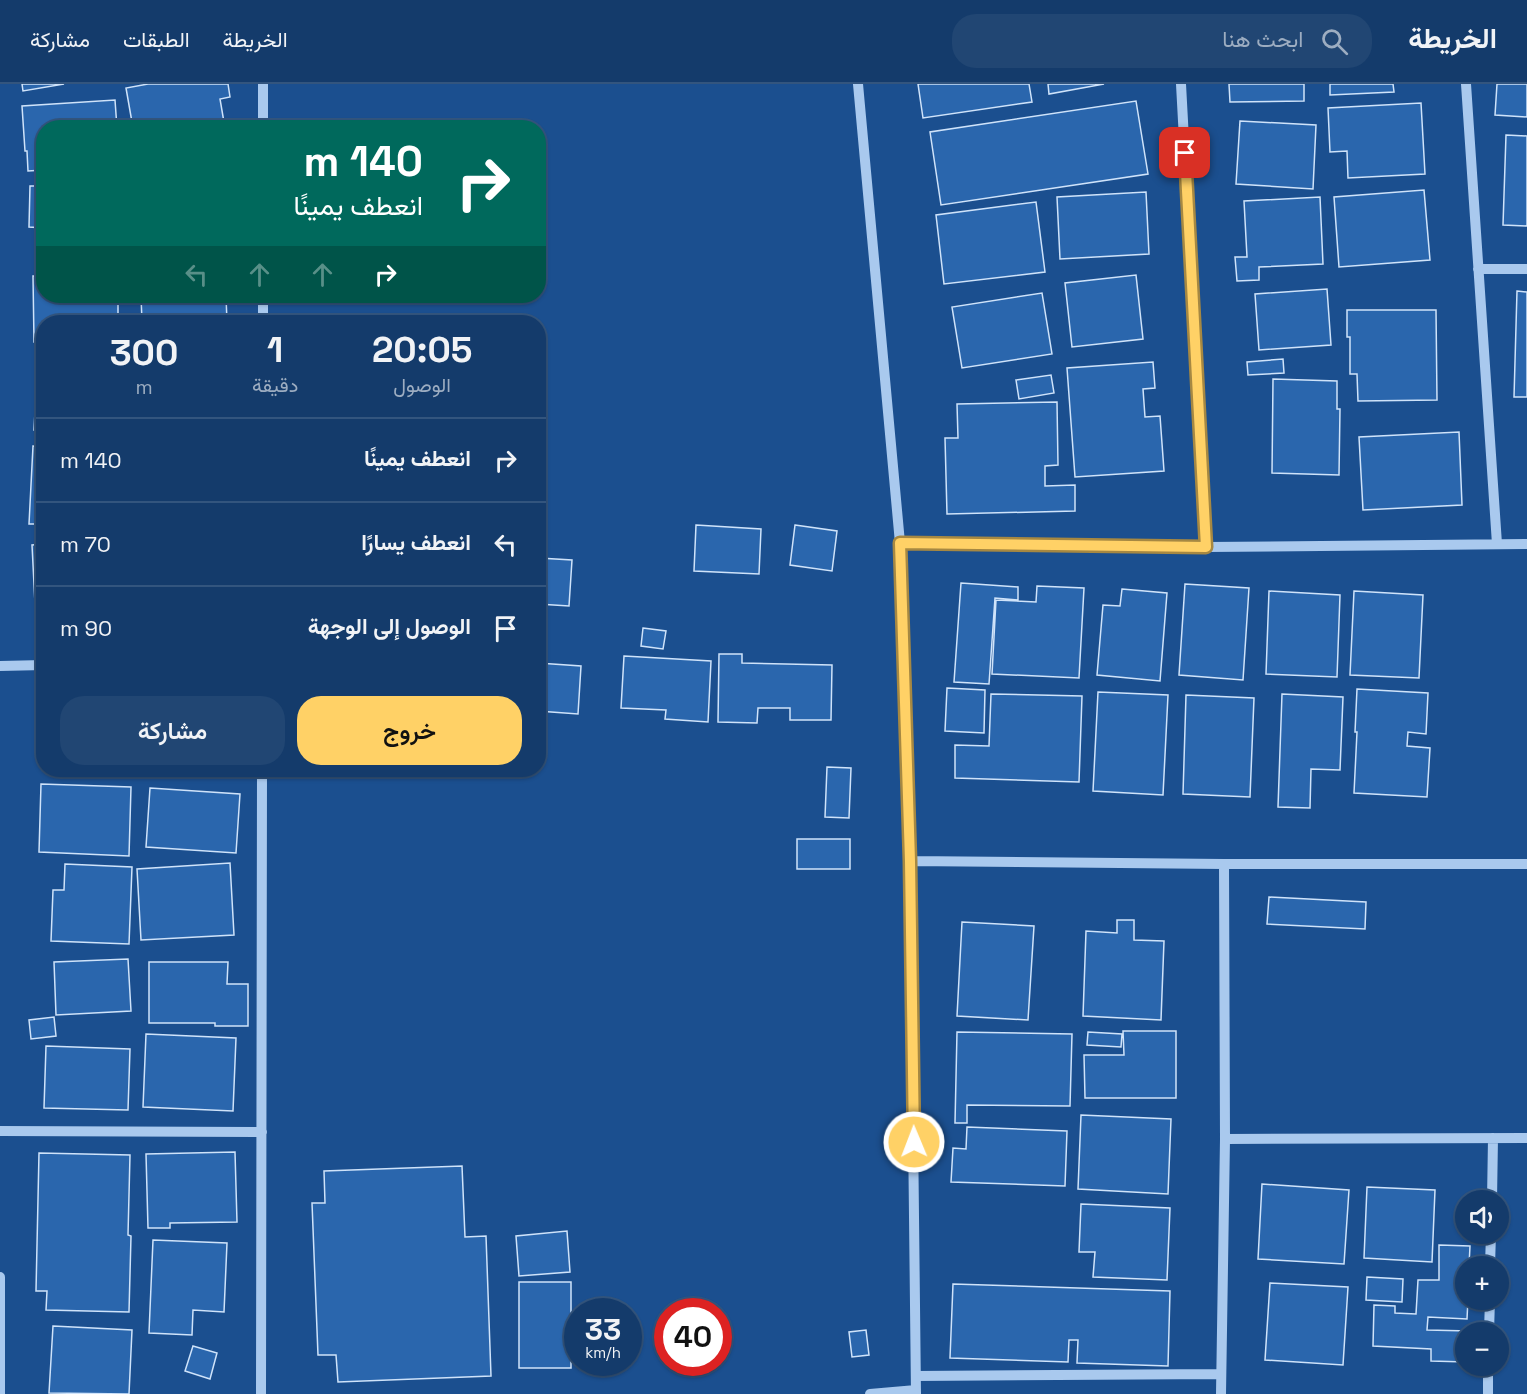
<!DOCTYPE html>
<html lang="ar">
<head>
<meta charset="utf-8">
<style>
  body { margin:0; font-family:"Space Grotesk",Vazirmatn,sans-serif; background:#214673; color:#f1f3f6; direction:rtl; height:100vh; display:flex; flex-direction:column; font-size:22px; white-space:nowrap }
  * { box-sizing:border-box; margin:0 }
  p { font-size:20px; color:#9dadc1 }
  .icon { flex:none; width:33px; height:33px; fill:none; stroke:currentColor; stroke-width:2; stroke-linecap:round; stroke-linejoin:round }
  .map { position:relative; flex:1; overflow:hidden; direction:ltr }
  .panel { position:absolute; left:36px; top:231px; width:510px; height:462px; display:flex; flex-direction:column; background:#143b6b; border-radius:24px; box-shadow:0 2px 4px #0004,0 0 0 2px #33557e; direction:rtl }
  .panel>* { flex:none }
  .hud { position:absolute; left:36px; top:36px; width:510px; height:183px; border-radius:24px; box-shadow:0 2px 4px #0004,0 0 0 2px #33557e; direction:rtl; background:#00695c; color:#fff; overflow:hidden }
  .tools { position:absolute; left:1455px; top:1106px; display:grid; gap:12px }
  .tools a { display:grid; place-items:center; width:54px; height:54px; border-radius:50%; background:#143b6b; box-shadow:0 2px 4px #0004,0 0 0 2px #33557e; font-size:30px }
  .speed { position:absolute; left:564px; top:1214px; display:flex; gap:12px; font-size:30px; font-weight:700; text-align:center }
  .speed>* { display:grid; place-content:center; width:78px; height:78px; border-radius:50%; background:#143b6b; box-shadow:0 2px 4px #0004,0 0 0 2px #33557e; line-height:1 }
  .speed small { font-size:15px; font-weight:400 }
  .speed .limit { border:9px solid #d22; background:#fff; color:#111 }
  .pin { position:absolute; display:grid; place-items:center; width:51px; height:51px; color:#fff; margin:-26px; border-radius:12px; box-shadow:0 3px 9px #0006 }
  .me { position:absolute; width:66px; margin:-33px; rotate:359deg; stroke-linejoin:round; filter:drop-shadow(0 0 4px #0008) }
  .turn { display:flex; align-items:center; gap:21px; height:126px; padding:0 24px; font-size:27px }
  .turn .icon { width:78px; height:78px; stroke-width:2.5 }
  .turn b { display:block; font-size:42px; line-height:51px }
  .lanes { display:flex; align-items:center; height:57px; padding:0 24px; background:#0003; justify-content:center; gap:30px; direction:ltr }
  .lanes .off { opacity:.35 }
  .eta { display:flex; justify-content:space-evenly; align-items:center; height:102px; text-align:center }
  .eta b { font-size:36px; font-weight:600; line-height:42px }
  .cta { display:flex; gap:12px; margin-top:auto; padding:12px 24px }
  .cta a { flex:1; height:69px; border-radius:24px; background:#ffd166; color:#111; font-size:24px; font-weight:600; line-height:69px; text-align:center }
  .cta a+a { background:#214673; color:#f1f3f6 }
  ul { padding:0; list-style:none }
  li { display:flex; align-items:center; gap:18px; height:84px; padding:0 24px; border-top:2px solid #33557e }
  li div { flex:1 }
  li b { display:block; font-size:22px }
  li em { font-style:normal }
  header { display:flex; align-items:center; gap:36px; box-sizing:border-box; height:84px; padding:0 30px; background:#143b6b; border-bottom:2px solid #33557e }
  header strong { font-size:28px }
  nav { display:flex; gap:33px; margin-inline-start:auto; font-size:21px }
  .search { width:420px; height:54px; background:#214673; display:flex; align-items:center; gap:15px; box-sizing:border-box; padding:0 21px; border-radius:24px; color:#9dadc1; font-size:22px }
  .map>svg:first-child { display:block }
</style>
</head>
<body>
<header>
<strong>الخريطة</strong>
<div class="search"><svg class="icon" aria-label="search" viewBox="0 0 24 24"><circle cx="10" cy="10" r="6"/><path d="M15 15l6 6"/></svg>ابحث هنا</div>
<nav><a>الخريطة</a><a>الطبقات</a><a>مشاركة</a></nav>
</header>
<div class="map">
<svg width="1527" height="1310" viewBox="0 0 1527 1310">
  <rect width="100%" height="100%" fill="#1b4f8f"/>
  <path fill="#2a66ad" stroke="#cfe3fa" stroke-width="1.5" d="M22 0H64L23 7Z
    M148 0H228L230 13 220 15 225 44H133L126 4Z
    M918 0H1029L1032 18 923 34Z
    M1048 0H1104L1049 10Z
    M1229 0H1304V17L1230 18Z
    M1330 0H1393L1394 8 1330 11Z
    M1497 0H1527V33L1495 31Z
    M115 16 117 44H44V86L28 87 27 67H25L22 22Z
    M1136 17 1148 90 941 121 930 48Z
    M1421 19 1425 90 1348 94 1347 67 1330 68 1328 24Z
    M1240 37 1316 41 1313 105 1236 100Z
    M1506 51 1527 52V142L1503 141Z
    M30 102H44V144L29 143Z
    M1424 106 1430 176 1339 183 1334 113Z
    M1146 108 1149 170 1060 175 1057 113Z
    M1320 113 1323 180 1259 183V196L1237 197 1235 173H1247L1244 117Z
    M1036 118 1045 188 944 200 936 131Z
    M1136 191 1143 255 1072 263 1065 199Z
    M33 192H44V212H118V238H44V258H34Z
    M1327 205 1331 261 1259 266 1255 210Z
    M1517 207 1527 208V313H1514Z
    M1042 209 1052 270 962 284 952 223Z
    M141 212H226L227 238H142Z
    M1347 226H1436L1437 316 1358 317 1357 290H1350V253H1347Z
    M38 273 44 274V347L34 346Z
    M1283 275 1284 289 1248 291 1247 278Z
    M1153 278 1155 304 1143 305 1145 333 1160 332 1164 387 1075 393 1067 284Z
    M1051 291 1054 309 1019 315 1016 296Z
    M1273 295 1337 297V325H1340L1339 391 1272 389Z
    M1057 318 1058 381 1045 382V402L1075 401V427L947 430 945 354H958L957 320Z
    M1459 348 1462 421 1363 426 1359 353Z
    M33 362 44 363V440H29Z
    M696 441 761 445 759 490 694 487Z
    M795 441 837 447 832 487 790 481Z
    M44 460V539H36L32 461Z
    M538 462H540L539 474 572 476 569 522 538 520Z
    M961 499 1018 503V516L995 514 989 600 954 598Z
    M1185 500 1249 504 1243 596 1179 591Z
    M1037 502 1084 504 1079 594 992 590 996 516 1036 518Z
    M1122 505 1167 509 1160 597 1097 591 1103 521 1120 522Z
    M1269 507 1340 511 1337 593 1266 590Z
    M1354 507 1423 511 1419 594 1350 591Z
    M643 544 666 547 663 565 641 562Z
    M719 570H742V579L832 581 831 636H790V624H758L757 639 718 638Z
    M624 572 711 577 708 638 665 635 666 626 621 624Z
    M538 579 581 582 578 630 538 627Z
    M947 604 985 606 984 649 945 647Z
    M1357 605 1428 609 1426 650 1408 648 1407 662 1430 664 1427 713 1354 709 1357 648H1355Z
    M1098 608 1168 611 1163 711 1093 707Z
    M991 610 1082 612 1079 698 955 694V661L989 662Z
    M1282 610 1343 613 1340 686 1311 685 1310 724 1278 723Z
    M1186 611 1254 614 1250 713 1183 710Z
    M827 683 851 684 849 734 825 733Z
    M41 700 131 703 129 772 39 768Z
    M150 704 240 710 236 769 146 763Z
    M797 755H850V785H797Z
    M230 779 234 851 141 856 137 785Z
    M65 780 132 783 129 860 51 857 53 806H64Z
    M1269 813 1366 818 1365 845 1267 840Z
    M1117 836H1134V856L1164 857 1161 936 1083 932 1086 847 1117 849Z
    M962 838 1034 842 1028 936 957 932Z
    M128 875 131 927 56 931 54 878Z
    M149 878H228L227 900H248V942H215V939H149Z
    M54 933 56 952 31 955 29 936Z
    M1123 947H1176V1014H1085L1084 971H1124Z
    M957 948 1072 950 1070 1022 967 1021V1039H955Z
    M1088 948 1122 950 1121 963 1087 961Z
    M146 950 236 954 233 1027 143 1023Z
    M46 962 130 965 128 1026 44 1024Z
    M1081 1031 1171 1035 1168 1110 1078 1105Z
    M967 1043 1067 1047 1065 1102 951 1098 953 1064 966 1065Z
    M235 1068 237 1138 170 1139V1144H148L146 1070Z
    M39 1069 130 1071 128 1151 131 1152 129 1228 46 1226 47 1207H36Z
    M462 1082 465 1153 486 1152 491 1292 338 1298 336 1271H318L312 1119H325L324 1087Z
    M1262 1100 1349 1106 1344 1180 1258 1175Z
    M1367 1103 1435 1106 1432 1178 1364 1174Z
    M1081 1120 1170 1124 1167 1196 1093 1193 1095 1168H1079Z
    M567 1147 570 1188 519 1192 516 1152Z
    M153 1156 227 1159 224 1228 193 1226 192 1251 149 1249Z
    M1439 1161 1470 1162 1469 1182H1466V1215H1468L1467 1235 1428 1233 1427 1246 1470 1247 1466 1248V1278L1431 1277V1265L1373 1262 1374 1221 1395 1222V1229L1416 1230 1418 1196H1439Z
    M1367 1193 1403 1195 1402 1218 1366 1216Z
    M519 1198H571V1284H519Z
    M1270 1199 1348 1203 1343 1281 1265 1276Z
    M953 1200 1170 1207 1168 1282 1077 1279 1078 1256H1069L1068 1278 950 1274Z
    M53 1242 132 1246 129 1310 49 1309Z
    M866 1246 869 1271 852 1273 849 1248Z
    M193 1262 217 1269 210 1295 185 1287Z"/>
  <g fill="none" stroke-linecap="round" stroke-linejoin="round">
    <path stroke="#a9c9ee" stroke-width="10" d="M858 0 900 459 910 777 916 1310
      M1181 0 1206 463
      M1466 0 1497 460
      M263 44V0
      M1478 185H1527
      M263 238V212
      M900 459 1206 463 1527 460
      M0 582 44 581
      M910 777 1224 780H1527
      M0 1047 262 1048
      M1225 1055 1527 1054
      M1492 1116 1493 1054
      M1490 1182 1491 1149
      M0 1193V1310
      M1489 1248 1490 1215
      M916 1292 1221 1290
      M261 1310 262 686
      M870 1310 916 1306
      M1221 1310 1225 1055 1224 780
      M1488 1310V1281"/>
  </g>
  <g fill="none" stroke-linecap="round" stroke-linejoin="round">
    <defs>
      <path id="route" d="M914 1058 910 777 900 459 1206 463 1185 69"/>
    </defs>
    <use href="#route" stroke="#a68842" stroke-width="15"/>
    <use href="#route" stroke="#ffd166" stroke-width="10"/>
  </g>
</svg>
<div class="tools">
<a><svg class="icon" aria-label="sound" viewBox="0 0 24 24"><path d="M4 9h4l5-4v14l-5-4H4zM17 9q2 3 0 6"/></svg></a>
<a>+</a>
<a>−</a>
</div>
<div class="speed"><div>33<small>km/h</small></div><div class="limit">40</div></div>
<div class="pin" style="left:1185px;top:69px;background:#d93025"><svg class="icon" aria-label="arrive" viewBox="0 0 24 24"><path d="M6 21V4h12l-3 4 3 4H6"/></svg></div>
<svg class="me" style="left:914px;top:1058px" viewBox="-20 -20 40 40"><circle r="17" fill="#ffd166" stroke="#fff" stroke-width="3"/><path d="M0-11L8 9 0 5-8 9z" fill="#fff"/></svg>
<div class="hud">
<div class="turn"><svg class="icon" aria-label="right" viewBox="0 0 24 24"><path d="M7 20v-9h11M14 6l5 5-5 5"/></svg><div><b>140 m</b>انعطف يمينًا</div></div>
<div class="lanes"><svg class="icon off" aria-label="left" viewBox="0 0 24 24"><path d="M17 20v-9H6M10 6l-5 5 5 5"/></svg><svg class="icon off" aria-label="ahead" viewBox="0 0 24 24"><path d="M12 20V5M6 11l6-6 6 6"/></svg><svg class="icon off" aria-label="ahead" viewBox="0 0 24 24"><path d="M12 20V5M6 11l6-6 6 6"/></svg><svg class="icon" aria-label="right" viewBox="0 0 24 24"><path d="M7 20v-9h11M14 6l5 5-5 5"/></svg></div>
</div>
<section class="panel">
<div class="eta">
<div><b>20:05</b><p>الوصول</p></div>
<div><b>1</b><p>دقيقة</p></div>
<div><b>300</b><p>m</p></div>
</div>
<ul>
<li><svg class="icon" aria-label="right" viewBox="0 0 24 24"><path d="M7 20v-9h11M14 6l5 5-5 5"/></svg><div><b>انعطف يمينًا</b></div><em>140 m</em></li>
<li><svg class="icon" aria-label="left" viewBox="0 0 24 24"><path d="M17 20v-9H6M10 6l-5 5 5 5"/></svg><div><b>انعطف يسارًا</b></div><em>70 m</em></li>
<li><svg class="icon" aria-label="arrive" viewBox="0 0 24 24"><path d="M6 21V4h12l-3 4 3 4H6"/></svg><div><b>الوصول إلى الوجهة</b></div><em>90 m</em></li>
</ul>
<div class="cta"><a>خروج</a><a>مشاركة</a></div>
</section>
</div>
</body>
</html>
